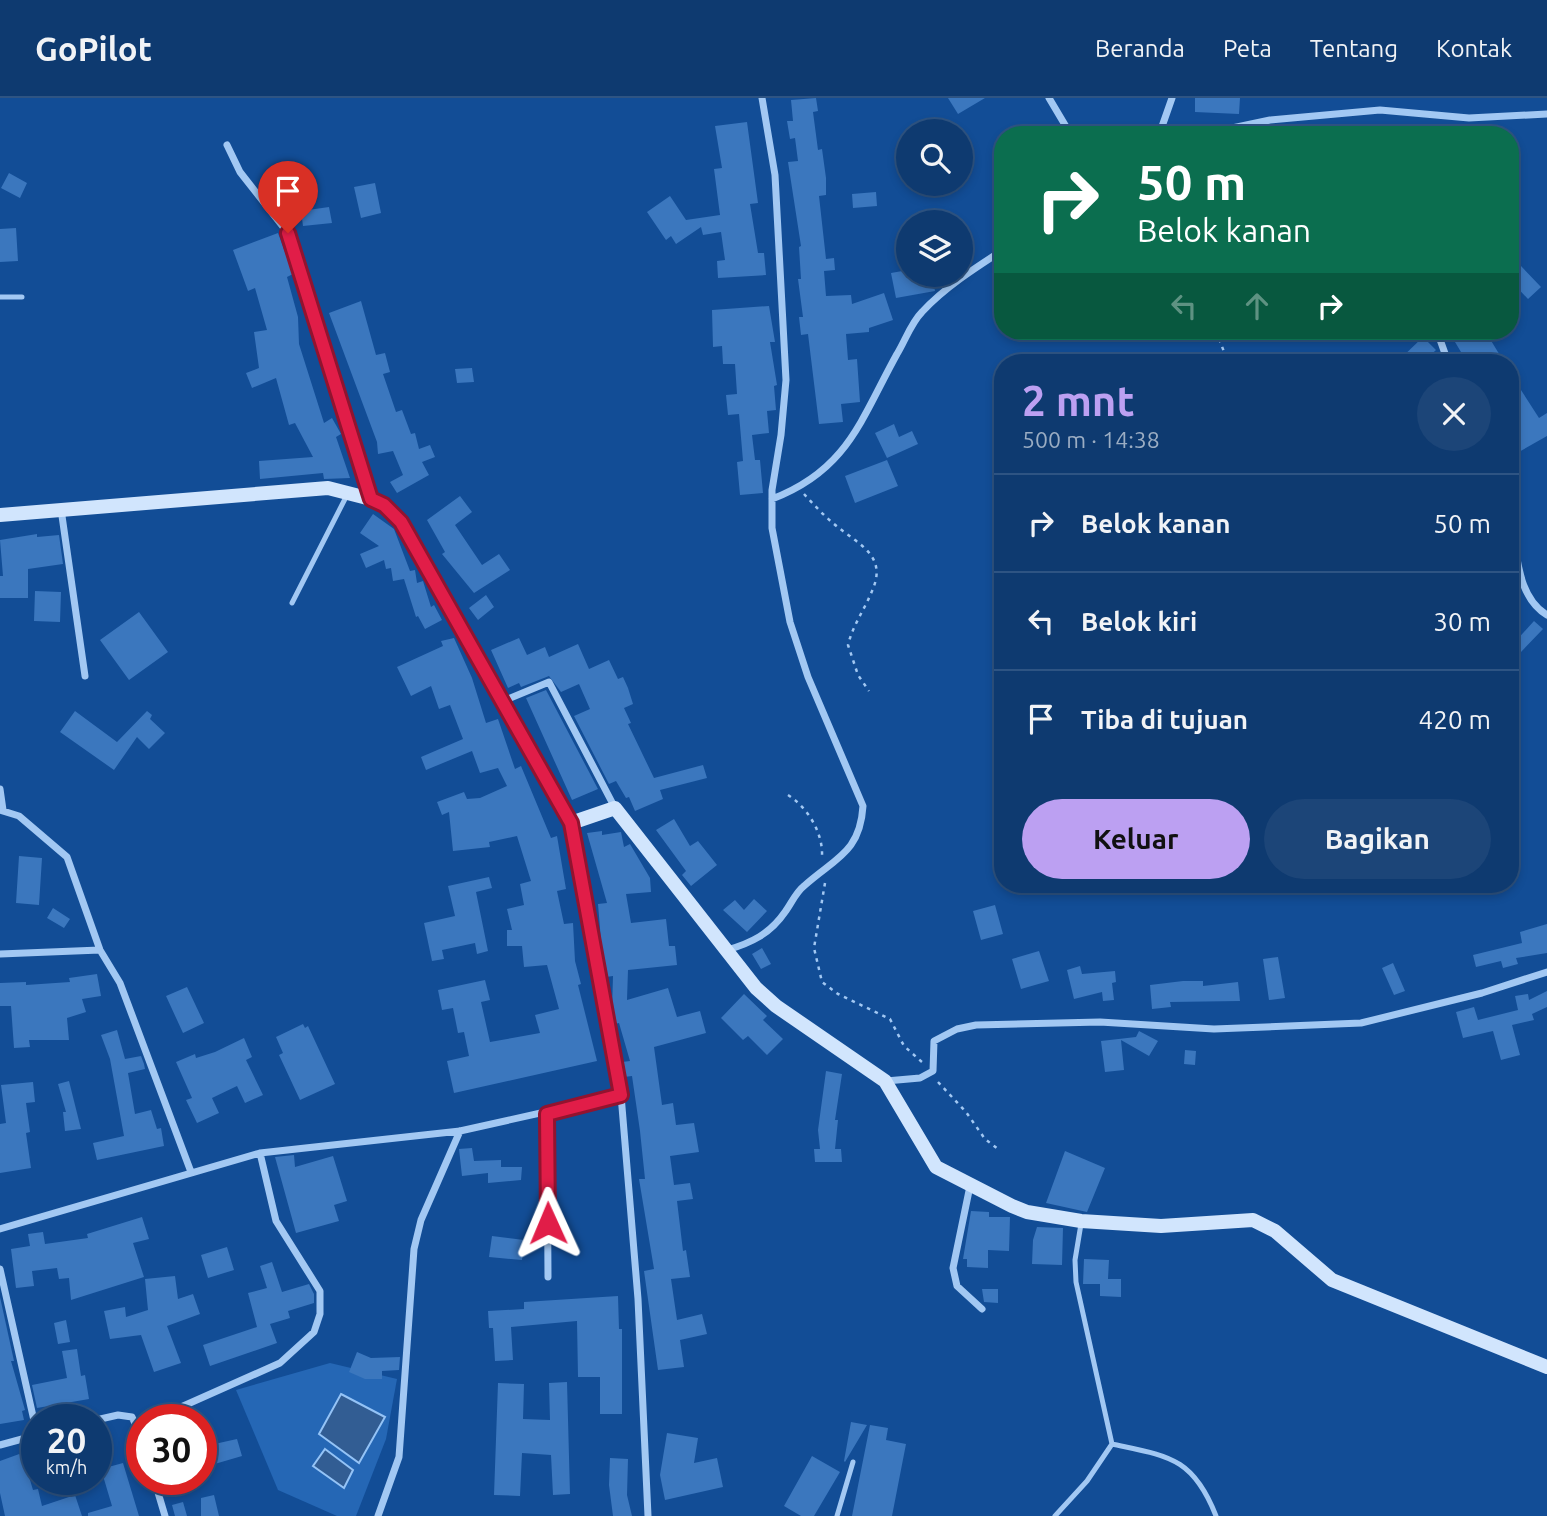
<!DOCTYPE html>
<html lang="id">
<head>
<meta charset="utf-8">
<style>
  body { margin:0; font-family:Ubuntu,sans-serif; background:#1c4578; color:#f1f3f6; height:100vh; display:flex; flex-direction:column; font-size:26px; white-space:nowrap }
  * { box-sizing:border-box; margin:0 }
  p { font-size:23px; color:#9badc3 }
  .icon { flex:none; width:38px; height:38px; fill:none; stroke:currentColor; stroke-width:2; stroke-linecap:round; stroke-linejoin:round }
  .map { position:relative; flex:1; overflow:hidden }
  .drawer { position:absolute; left:994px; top:256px; width:525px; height:539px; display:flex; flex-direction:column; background:#0e3a70; border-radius:28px; box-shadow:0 4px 10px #0003,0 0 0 2px #2e5483 }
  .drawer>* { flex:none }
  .hud { position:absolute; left:994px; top:28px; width:525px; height:214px; border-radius:28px; box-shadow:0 4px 10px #0003,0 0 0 2px #2e5483; background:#0b6e4f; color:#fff; overflow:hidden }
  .fabs { position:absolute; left:896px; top:21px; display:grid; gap:14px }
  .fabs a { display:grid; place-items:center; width:77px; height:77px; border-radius:50%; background:#0e3a70; box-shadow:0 4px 10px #0003,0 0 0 2px #2e5483; font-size:35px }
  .speed { position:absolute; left:21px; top:1306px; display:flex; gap:14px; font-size:35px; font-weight:700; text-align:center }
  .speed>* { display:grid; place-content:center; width:91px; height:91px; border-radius:50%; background:#0e3a70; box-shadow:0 4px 10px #0003,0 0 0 2px #2e5483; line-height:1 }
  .speed small { font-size:18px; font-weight:400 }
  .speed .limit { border:10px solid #d22; background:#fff; color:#111 }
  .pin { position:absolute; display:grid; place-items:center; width:60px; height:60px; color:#fff; margin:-72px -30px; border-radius:50% 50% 50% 0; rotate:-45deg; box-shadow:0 0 7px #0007 }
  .pin .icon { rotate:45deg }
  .me { position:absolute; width:77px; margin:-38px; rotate:359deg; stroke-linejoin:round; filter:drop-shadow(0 0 5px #0008) }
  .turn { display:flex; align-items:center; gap:24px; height:147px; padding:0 28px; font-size:32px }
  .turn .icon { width:91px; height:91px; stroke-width:2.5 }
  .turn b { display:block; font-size:49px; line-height:60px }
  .lanes { display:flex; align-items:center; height:66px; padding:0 28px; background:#0003; justify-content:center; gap:35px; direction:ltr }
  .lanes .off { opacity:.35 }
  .round { display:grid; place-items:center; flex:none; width:74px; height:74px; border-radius:37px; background:#1c4578 }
  .headline { display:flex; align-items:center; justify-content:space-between; height:119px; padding:0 28px }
  h1 { font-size:42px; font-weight:700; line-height:52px; color:#bca0f2 }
  .button { display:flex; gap:14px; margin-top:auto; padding:14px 28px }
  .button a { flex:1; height:80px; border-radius:42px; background:#bca0f2; color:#111; font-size:28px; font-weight:700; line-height:80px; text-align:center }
  .button a+a { background:#1c4578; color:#f1f3f6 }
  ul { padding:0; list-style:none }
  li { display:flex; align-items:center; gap:21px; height:98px; padding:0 28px; border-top:2px solid #2e5483 }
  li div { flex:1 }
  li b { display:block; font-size:26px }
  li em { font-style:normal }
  header { display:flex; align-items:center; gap:42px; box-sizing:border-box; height:98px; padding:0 35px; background:#0e3a70; border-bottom:2px solid #2e5483 }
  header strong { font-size:33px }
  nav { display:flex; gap:38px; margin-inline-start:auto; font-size:24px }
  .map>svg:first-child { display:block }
</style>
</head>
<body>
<header>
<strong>GoPilot</strong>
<nav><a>Beranda</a><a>Peta</a><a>Tentang</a><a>Kontak</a></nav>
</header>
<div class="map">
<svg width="1547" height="1418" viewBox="0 0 1547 1418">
  <rect width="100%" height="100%" fill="#124d96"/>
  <path fill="#2567b5" d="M330 1265 397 1281 386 1341 356 1418H337L278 1392 236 1292Z"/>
  <path fill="#325d93" stroke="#94c3f6" stroke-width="2" d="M341 1296 385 1319 359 1365 319 1336Z
    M325 1351 353 1372 344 1390 313 1368Z"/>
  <path fill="#3b77be" d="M816 0 818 13 813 14 818 52 822 51 826 80V97L819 98 826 161 834 160 835 172 824 173 826 198 851 197 852 206 884 195 893 222 869 230V234L846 236 848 262 857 261 860 304 841 306 843 324 819 326 808 236 801 237 799 219H803L798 181H801L799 149 801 148 788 64 798 63 795 40 790 41 787 23H793L791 2Z
    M948 0H985L958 16Z
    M1195 0H1240L1239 16 1195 14Z
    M747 24 758 105 750 106 758 155H764L766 177 718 180 717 163 725 162 721 134 703 137 701 129 676 146 671 138 666 142 647 114 670 98 686 122 720 117 714 71 722 70 715 28Z
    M9 75 27 85 20 100 1 90Z
    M375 85 381 115 361 120 354 89Z
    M876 94 877 108 853 110 852 96Z
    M329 109 332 125 303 128 301 113Z
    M16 130 18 163 0 164V131Z
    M278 135 293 176 287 179 298 219 299 246 324 325 332 320 341 336 336 339 350 380 324 381 323 375 260 381 259 363 313 359 295 325 289 327 276 280 252 290 246 275 259 270 254 234 267 232 255 190 248 193 233 152Z
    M1521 168 1541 189 1528 201 1510 182V178Z
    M908 172V177H932L935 193 896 200 891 175Z
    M361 203 376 257 385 255 390 274 383 276 396 314 402 312 411 336 415 335 419 351 430 347 435 359 422 364 429 377 397 395 390 384 403 377 393 353 378 356 377 344 329 215Z
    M769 208 775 244H770L777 287 774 288 776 312 767 313 769 335 752 337 755 362H760L763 395 740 397 737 364 743 363 739 316 728 317 726 297 737 296 735 266H723L722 248 713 249 712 212Z
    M1454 233H1476L1477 242 1487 236 1504 264H1467L1455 244Z
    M1423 239 1436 252 1423 264H1397Z
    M472 270 474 284 457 285 455 271Z
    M1510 275 1539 320 1547 315V338L1510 359Z
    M894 326 899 339 912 333 918 346 887 360 875 335Z
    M887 362 898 388 855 405 845 378Z
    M460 398 472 414 455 427 482 467 499 456 510 472 474 495 442 456 445 454 427 422Z
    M373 416 394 431 410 473 415 472 417 485 423 483 431 509 434 507 442 522 425 531 418 518 416 519 404 481 393 483 391 470 386 471 384 462 366 470 360 456 379 448 360 435Z
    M37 436V439L59 437 63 466 28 471V500H0V478H3L0 442Z
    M35 493 61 494 60 524 34 523Z
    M486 497 494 509 478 522 469 510Z
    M139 514 168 554 129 582 100 542Z
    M1534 523 1543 531 1521 554 1513 546Z
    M454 540 472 580 486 625 498 621 515 671 521 668 551 740 557 738 566 791 557 793 564 826 573 825 575 863 581 886 578 887 597 963 454 995 447 963 469 958 464 934 458 935 453 910 442 912 438 892 485 882 490 902 481 904 490 944 540 935 535 917 559 911 547 867 524 869 522 848H507V832H512L507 811 524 807 520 786 531 783 517 738 489 744 490 749 453 753 449 714 442 717 437 704 464 694 467 701 480 700 507 688 498 670 480 675 472 653 426 672 421 659 463 641 450 607 439 611 431 588 411 598 397 569 443 548 441 543Z
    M519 540 527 557 545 549 549 559 578 546 589 571 609 562 618 581 623 579 628 590 633 606 624 610 631 625 628 626 654 680 703 667 707 680 660 692 663 701 635 713 629 699 626 700 616 683 609 686 574 618 590 611 579 586 561 594 549 578 521 589 519 585 508 590 491 552Z
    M546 592 598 691 572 702 526 600Z
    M75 613 117 644 147 613 152 617 150 621 165 635 149 651 137 639 114 672 60 634Z
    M674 721 690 748 698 743 717 767 691 788 682 777 686 773 656 732Z
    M602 733V737L621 734 624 749 630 746 650 780 651 794 626 796 631 825 666 821 669 848H675L677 867 628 872 627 902 668 890 677 919 700 913 706 935 654 949 662 1007 673 1005 676 1027 694 1025 699 1054 670 1058 674 1087 690 1085 693 1101 677 1103 683 1153 686 1152 690 1179 671 1181 677 1222 702 1216 707 1236 680 1242 684 1269 658 1272 644 1173 654 1171 639 1081H645L640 1033 632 978 624 979 623 973 622 964 630 963 619 925 615 926 612 911 613 878 606 879 603 867 598 806 607 805 587 735Z
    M19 758 42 760 39 807 16 805Z
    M489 779 492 790 476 794 488 853 477 856 475 845 442 852 444 861 432 863 424 825 455 818 448 788Z
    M754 801 767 813 747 834 723 812 735 802 744 812Z
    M995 807 1003 836 981 842 973 813Z
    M53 810 70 821 64 830 47 820Z
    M1547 826V855L1516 860 1518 866 1503 870 1501 863 1476 869 1473 857 1522 845 1520 834Z
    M762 850 771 866 761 871 752 856Z
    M1039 853 1049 883 1021 891 1012 861Z
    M1278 859 1285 900 1269 902 1263 861Z
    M1393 865 1405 893 1394 897 1382 870Z
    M1080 868 1082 876 1115 873 1116 884 1112 885 1114 902 1103 903 1102 894 1074 901 1067 872Z
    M97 876 101 898 82 901 86 914 67 920 69 942H29L30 949 14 950 11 908H0V885L26 884V887L70 884 69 880Z
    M1183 883H1203V888L1238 884 1240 903 1170 904 1171 909 1152 911 1150 887Z
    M187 889 204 925 183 935 166 898Z
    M1547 893V909L1532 916 1534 922 1512 927 1520 957 1501 962 1493 933 1463 940 1456 914 1474 909 1478 922 1518 912 1515 898 1528 896 1529 902Z
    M744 896 767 918 763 922 783 941 767 957 748 938 743 942 721 920Z
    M303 926 305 930 308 928 335 986 300 1002 279 957 283 955 276 939Z
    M117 932 125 961 141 958 144 966 145 971 128 975 135 1016 151 1012 157 1031 161 1030 164 1048 97 1062 93 1045 124 1038 110 961 101 937Z
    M1139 933 1158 943 1149 958 1121 942 1124 972 1105 974 1101 943 1136 939Z
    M244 940 252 959 246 962 263 997 245 1005 237 988 212 1000 219 1015 197 1025 186 1002 192 1000 176 964 195 956 196 960 215 954Z
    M1185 952 1196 953 1195 967 1184 966Z
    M826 973 842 976 835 1022H838L835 1051H841L842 1064H815L814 1051H820L818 1032Z
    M69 983 81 1031 65 1033 63 1014H66L58 986Z
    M33 984 35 1004 26 1005 30 1034 26 1035 31 1070 0 1075V1026L6 1025 1 987Z
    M472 1050 474 1063 501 1062V1069H522L521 1082 488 1085V1075L462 1078 459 1051Z
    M1065 1053 1105 1070 1087 1114 1046 1105Z
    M294 1057 295 1069 333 1058 347 1103 334 1107 339 1123 296 1135 275 1059Z
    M971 1113 989 1114V1119H1010L1009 1153 988 1152V1170L967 1169V1161H963Z
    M142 1119 149 1141 133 1145 144 1179 71 1202 69 1180 59 1181 57 1170 32 1173 34 1188 16 1190 11 1151 30 1148 28 1136 43 1134 45 1146 88 1140 87 1136Z
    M1037 1129 1063 1130 1062 1167 1032 1166 1033 1142Z
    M492 1138 524 1142 522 1162 489 1159Z
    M227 1149 234 1172 208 1180 201 1157Z
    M1084 1161 1109 1162 1108 1181H1121V1199L1100 1198V1186H1083Z
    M272 1164 282 1194 309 1186 314 1196V1205L288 1213 290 1220 270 1226 277 1245 210 1268 203 1247 257 1229 248 1195 267 1190 260 1168Z
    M175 1178 178 1201 193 1196 200 1216 167 1228 181 1265 154 1274 141 1237 110 1241 104 1213 125 1209 126 1219 148 1212 145 1181Z
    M982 1191H998V1205L984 1204Z
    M618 1198 619 1231H622V1316H600V1279H578L577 1223 511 1229 513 1262 495 1263 493 1230H489L488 1213 524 1211V1204Z
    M0 1199 14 1263H11L25 1312 22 1313 24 1322 0 1326Z
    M66 1222 70 1244 58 1246 54 1225Z
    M77 1251 81 1278 85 1277 89 1301 37 1310 32 1287 67 1280 62 1253Z
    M357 1254 371 1260 400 1259 399 1272 382 1273V1281H365L349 1274Z
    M567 1284 570 1396 553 1397 551 1357 522 1355 520 1398 494 1397 498 1285 524 1286 523 1321 550 1322 549 1285Z
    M851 1324 867 1327 845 1364 844 1363Z
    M870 1327 888 1330 886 1342 906 1346 892 1418H852Z
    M667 1335 698 1340 694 1365 717 1360 723 1389 665 1402 660 1377Z
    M237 1341 242 1358 201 1370V1349Z
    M22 1355 33 1392 38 1391 42 1408 75 1397 82 1418H5L0 1395V1363Z
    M812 1358 840 1374 814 1418H801L784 1408Z
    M610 1360 628 1361 627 1397 632 1418H613L609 1387Z
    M123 1365 139 1418H88V1415L112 1408 101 1371Z
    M214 1397 219 1418H201V1400Z
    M183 1404 187 1418H175L172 1407Z"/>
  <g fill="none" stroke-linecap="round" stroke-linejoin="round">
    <path stroke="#a2c8f3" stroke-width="2.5" stroke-dasharray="3.5 5" stroke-linecap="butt" d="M1216 233 1228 264
      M804 396C815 408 826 420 839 430 859 446 885 458 874 488 867 508 853 526 848 547L858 577 869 593
      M788 697C807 709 823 734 822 758
      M825 785 814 850 822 884 838 896 890 921 904 948 923 965
      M938 984 966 1014 985 1041 998 1051"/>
    <path stroke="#a2c8f3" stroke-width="5" d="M0 199H22
      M292 505 347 397
      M1112 1346C1168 1358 1193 1359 1216 1418
      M837 1418 853 1364
      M1055 1418 1087 1383 1112 1346 1076 1184 1075 1162 1081 1126"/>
    <path stroke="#a2c8f3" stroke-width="7" d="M1049 0 1071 37
      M1159 37 1172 0
      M1199 37 1270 22 1380 12 1469 20 1547 16
      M227 47 240 74 288 135 371 401
      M1437 233 1448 264
      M772 401C848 372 861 321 897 256 905 243 911 225 922 214 944 190 975 170 1003 152
      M61 411 85 578
      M1510 423C1518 455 1516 498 1547 517
      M503 603 549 584 615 710
      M0 691 3 712
      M0 712 19 718 67 759 100 852 120 885 191 1074
      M571 725 621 997 638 1201 648 1418
      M727 852C751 845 770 836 785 814 791 806 796 794 804 788 835 760 860 755 863 708L808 579 790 524 772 430V392L781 337 786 282 775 77 762 0
      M0 856 100 852
      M886 983 920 980 933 973 934 943 957 931 976 927 1100 924 1214 931 1361 925 1482 895 1547 874
      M547 1015 548 1179
      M970 1088 953 1170 957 1188 982 1211
      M0 1131 260 1055 460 1033 621 997
      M0 1171 37 1336
      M154 1321 280 1265 314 1234 320 1216V1193L276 1123 260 1055
      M96 1322 118 1317 132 1319 142 1340
      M0 1347 37 1337
      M154 1381 165 1418
      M378 1418 399 1359 414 1151 421 1122 460 1033"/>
    <path stroke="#d1e5fd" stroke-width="14" d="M0 417 328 390 371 401 384 407 401 424 571 725 615 710 756 890 776 908 885 983 936 1069 1012 1108 1027 1114 1081 1123 1161 1128 1253 1122 1275 1133 1332 1182 1547 1269"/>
  </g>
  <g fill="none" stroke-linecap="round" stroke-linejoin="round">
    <defs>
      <path id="route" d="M288 135 371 401 384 407 401 424 571 725 621 997 547 1016 548 1125"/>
    </defs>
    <use href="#route" stroke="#92132f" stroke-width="18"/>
    <use href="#route" stroke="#e11d48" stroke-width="12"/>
  </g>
</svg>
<div class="fabs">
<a><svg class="icon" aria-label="search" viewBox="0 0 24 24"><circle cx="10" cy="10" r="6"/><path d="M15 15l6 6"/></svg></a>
<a><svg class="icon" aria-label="layers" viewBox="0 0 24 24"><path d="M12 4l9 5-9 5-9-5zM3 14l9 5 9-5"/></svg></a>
</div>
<div class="speed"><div>20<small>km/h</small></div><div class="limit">30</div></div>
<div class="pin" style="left:288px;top:135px;background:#d93025"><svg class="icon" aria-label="arrive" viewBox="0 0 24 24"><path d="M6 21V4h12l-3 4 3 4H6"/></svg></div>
<svg class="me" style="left:548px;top:1125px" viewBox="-20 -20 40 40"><path d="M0-17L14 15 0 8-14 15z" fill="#e11d48" stroke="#fff" stroke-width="4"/></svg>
<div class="hud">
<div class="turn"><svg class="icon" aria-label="right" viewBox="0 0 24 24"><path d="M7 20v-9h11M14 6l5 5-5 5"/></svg><div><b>50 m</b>Belok kanan</div></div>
<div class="lanes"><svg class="icon off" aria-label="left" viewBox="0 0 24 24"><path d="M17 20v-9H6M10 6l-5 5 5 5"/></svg><svg class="icon off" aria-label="ahead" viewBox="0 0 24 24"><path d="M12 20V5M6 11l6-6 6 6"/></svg><svg class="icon" aria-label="right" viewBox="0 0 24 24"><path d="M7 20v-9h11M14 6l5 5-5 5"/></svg></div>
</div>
<section class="drawer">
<div class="headline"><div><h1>2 mnt</h1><p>500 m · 14:38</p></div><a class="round"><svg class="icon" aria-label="close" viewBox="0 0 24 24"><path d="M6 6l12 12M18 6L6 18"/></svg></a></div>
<ul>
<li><svg class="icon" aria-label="right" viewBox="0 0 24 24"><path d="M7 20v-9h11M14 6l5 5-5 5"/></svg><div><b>Belok kanan</b></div><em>50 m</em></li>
<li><svg class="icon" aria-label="left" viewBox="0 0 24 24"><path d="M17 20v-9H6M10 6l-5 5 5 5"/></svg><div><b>Belok kiri</b></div><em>30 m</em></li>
<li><svg class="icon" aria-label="arrive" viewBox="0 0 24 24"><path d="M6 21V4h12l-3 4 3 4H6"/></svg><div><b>Tiba di tujuan</b></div><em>420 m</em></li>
</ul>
<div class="button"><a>Keluar</a><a>Bagikan</a></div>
</section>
</div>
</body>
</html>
